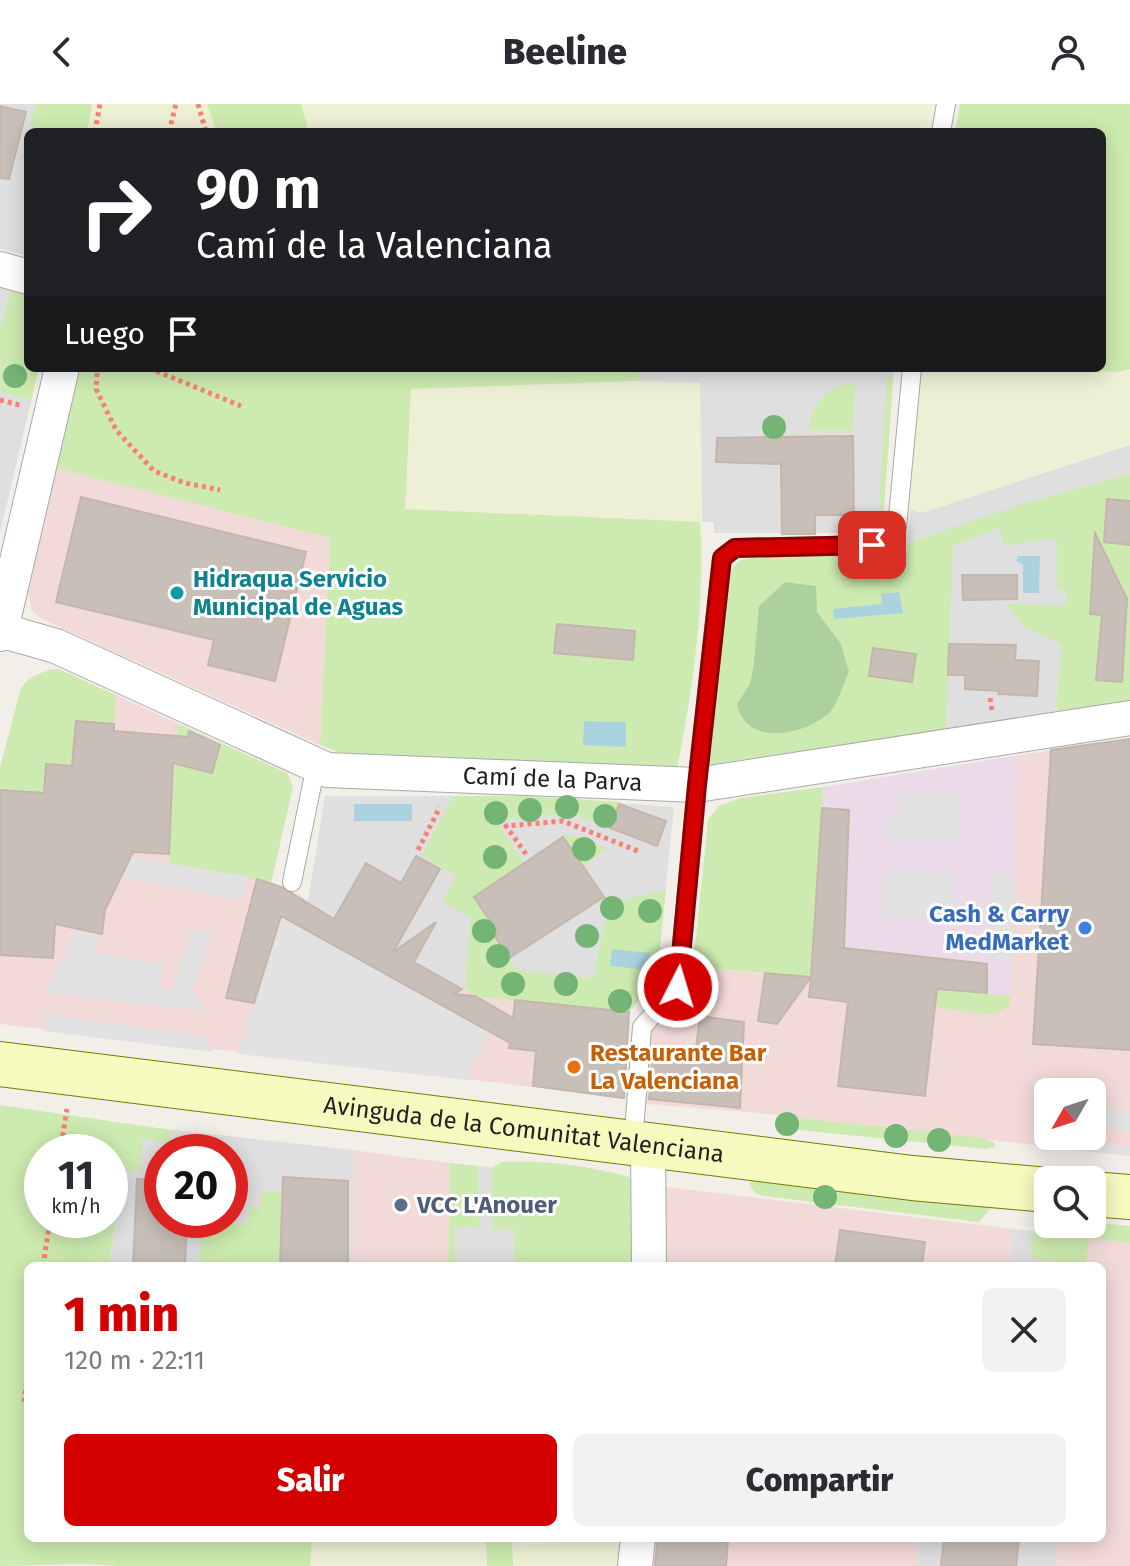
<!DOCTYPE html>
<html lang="es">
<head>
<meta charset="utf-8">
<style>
  body { margin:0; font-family:"Fira Sans",sans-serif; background:#f2f2f3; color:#2b2b33; height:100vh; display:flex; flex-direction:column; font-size:30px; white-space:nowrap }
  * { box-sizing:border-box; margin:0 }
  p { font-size:26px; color:#7c7c81 }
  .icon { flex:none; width:44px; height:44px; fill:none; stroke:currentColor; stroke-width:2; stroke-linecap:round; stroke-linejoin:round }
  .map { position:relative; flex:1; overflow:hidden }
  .sheet { position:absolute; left:24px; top:1158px; width:1082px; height:280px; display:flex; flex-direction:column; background:#fff; border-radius:12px; box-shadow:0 4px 20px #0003 }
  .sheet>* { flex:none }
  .banner { position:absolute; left:24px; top:24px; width:1082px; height:244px; border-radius:12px; box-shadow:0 4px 20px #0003; background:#202124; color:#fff; overflow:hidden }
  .needle { width:52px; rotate:231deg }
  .buttons { position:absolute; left:1034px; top:974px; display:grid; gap:16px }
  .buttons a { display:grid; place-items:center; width:72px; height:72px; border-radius:12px; background:#fff; box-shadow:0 4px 20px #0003; font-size:40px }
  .speed { position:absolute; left:24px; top:1030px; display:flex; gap:16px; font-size:40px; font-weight:700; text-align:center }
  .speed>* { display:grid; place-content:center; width:104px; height:104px; border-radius:50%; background:#fff; box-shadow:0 4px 20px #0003; line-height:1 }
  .speed small { font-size:20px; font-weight:400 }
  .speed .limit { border:12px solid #d22; background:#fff; color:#111 }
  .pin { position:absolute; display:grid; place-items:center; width:68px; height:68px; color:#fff; margin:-34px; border-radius:16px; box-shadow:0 4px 12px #0006 }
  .me { position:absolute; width:88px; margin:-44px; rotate:5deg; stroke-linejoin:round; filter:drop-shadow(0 0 6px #0008) }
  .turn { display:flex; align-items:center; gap:28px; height:168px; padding:0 40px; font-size:36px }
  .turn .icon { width:104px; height:104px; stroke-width:2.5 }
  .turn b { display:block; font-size:56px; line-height:68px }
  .then { display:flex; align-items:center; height:76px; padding:0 40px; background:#0003; gap:16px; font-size:30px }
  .round { display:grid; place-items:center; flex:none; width:84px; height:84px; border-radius:12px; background:#f2f2f3 }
  .summary { display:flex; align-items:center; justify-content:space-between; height:136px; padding:0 40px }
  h1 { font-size:48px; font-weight:800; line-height:60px; color:#d40000 }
  .button { display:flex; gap:16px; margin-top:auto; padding:16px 40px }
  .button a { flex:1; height:92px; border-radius:12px; background:#d40000; color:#fff; font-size:32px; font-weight:800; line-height:92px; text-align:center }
  .button a+a { background:#f2f2f3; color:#2b2b33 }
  header { display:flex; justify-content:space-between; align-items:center; height:104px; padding:0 40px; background:#fff; font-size:36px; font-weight:800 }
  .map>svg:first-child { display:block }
</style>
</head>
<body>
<header><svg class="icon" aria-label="back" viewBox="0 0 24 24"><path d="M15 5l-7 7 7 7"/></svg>Beeline<svg class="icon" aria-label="person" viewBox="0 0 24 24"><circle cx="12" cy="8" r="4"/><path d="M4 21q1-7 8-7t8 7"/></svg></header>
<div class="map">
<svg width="1130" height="1462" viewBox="0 0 1130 1462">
  <rect width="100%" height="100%" fill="#f2efe9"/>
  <path fill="#e0dfdf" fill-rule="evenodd" d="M0 0H92L87 28H28V152L0 145Z
    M0 183 28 190V264H39L0 429Z
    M642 264H894L883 417 867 429H714V418H700V279L638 277Z
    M921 264H1051L1118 268 1130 265V385L1056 609 946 625 952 443 907 448Z
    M325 692H523L674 703 658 862 642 892 629 908 479 893 308 797Z
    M130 1021 353 1046V1162H109ZM162 1048H230V1116H162Z
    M450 1059 619 1077 603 1162H448Z
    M1013 1125 1089 1134 1086 1162H1008Z
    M919 1434H1057L1056 1462H916Z"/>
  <path fill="#f2dad9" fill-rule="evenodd" d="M55 364 330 434 320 641 42 515 32 507 28 488Z
    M58 565 287 669 293 683 271 779 290 786 479 893 629 908 626 994 0 920V664L21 584 29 574 49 566Z
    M1130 635V1052L749 1008 645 1000 649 928 657 921 683 907 689 895 693 863 1010 892 1019 651ZM1048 988H1092V1032H1048Z
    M353 1046 450 1059 448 1162H353Z
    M660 1082 1013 1125 1008 1162H659Z
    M1089 1134 1130 1139V1462H1056L1057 1434H1102V1162H1086Z
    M650 1434H919L916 1462H648Z"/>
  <path fill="#ebdbe8" d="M1019 651 1011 892 811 873 823 683Z"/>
  <path fill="#eef0d5" d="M92 0H932L926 28H87Z
    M921 264H1102L1118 268 1130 265V341L922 409 910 405Z
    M574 277 700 279 703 462 693 583 517 409 405 406 411 285Z
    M312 1434H486L487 1462H310Z
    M562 1434H629L625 1462H513V1441L562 1439Z"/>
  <path fill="#cdebb0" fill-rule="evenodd" d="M36 0H92L87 28H28Z
    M207 0H301L309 28H217Z
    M960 0H1130V265L1118 268 1051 264H1102V28H955Z
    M11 186 28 190V264H39L31 296 1 288 0 226Z
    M78 264H642L638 277 411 285 405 405 700 418C705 501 693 583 677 665L341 649 320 641 330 434 55 364Z
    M887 271 893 276 884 404H879Z
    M855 279 853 326H809C810 300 830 281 855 279Z
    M1130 370V597L1056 609 1061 540 1024 523 1006 500 1065 502 1066 486H1057V434L1002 442 1000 423 953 442 946 625 708 661 729 468 739 457 756 452H849L907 448 908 439 1019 401Z
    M58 565 116 591 114 620 76 617 72 662 46 660 44 689 0 686V664L21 584C31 573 43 566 58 565Z
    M181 621 287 669 293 683 271 779 169 759 177 626Z
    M823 683 811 873 693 863 708 716 719 702 740 694Z
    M453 692H523L620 698 610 724 567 709 495 716 524 759 474 793 498 829 494 832 517 867 594 874 608 799 666 786 658 862 642 892 629 908 479 893 465 885 471 814 442 798 456 772 422 751Z
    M568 730 607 744 583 763 563 733Z
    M916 883 1011 892 1010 901 995 911 913 901Z
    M0 1001 171 1026 169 1039 142 1035 141 1068 123 1066 109 1162H28V1434H312L310 1462H119L82 1460 0 1462ZM42 1048H110V1116H42Z
    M782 1012 983 1034 995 1039V1043L985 1045 779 1024Z
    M502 1058C543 1056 589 1062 629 1073 637 1089 642 1118 631 1133L633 1162H514L515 1125 492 1126V1064Z
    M450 1059 478 1062 479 1123 454 1124 456 1162H448Z
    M754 1076 991 1104 979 1118 763 1092 753 1087 749 1079Z
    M261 1087 283 1088 280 1162H197L205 1117 248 1121 250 1104H260Z
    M1048 1117V1120H1092V1118L1130 1122V1139L1089 1134 1086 1162 1032 1154 1031 1132 1034 1127 1041 1128Z
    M486 1434H512L513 1462H487Z"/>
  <path fill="#add19e" d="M785 478 816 482 817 508 841 540 849 568C843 580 838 599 830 608 805 632 745 643 737 600L750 580 754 560 759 502Z"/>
  <path fill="#e2e2e2" d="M899 690 960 691 959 738 887 736 886 713H898Z
    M131 753 249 773 242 796 121 773Z
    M884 765 952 770 953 795 961 796 960 817 883 810Z
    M992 772H1015L1012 855 988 854Z
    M281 812 488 927 467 976 238 950Z
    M76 824 102 830 91 848 165 861 157 884 172 886 193 824 212 830 192 888 196 889 204 907 45 889Z
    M44 910 204 932 213 948 43 927Z
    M1092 1003 1130 1006V1027L1092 1023Z
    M1034 1033 1130 1043V1052L1034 1040Z"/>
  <path fill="#aad3df" d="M1018 452H1040L1039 489H1023V460L1016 457Z
    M899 488 903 509 834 515 833 505 882 500 881 490Z
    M584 617 626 618V643L583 641Z
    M354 700H412V717H354Z
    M612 845 650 849 648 866 610 862Z"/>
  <path fill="#c7bfb8" stroke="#c4b6ab" stroke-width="2" d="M0 2 26 8 9 75 0 74Z
    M853 332 854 411H815V430H782L781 360 716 358 717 334Z
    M81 393 306 448 275 577 208 561 214 536 56 498Z
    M1107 395 1130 397V441L1104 438Z
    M1095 429 1127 495 1122 578 1096 576 1102 511 1090 510Z
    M962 471H1017V495L963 496Z
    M557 520 635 527 633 556 554 549Z
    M949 540 1016 541 1015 556 1039 557 1037 592 998 590 999 587 965 585V571H948Z
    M873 544 916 550 912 578 869 572Z
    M76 617 114 620V627L188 633 189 627 220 641 212 669 173 659 169 750 133 748 105 806 102 830 55 820 53 854 0 851V686L44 689 46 660 72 662Z
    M1130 635V946L1033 940 1051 646Z
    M619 700 666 717 657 742 610 724Z
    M822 704 849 706 844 844 987 860V889L937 885 925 992 838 982 848 898 809 893 811 873 777 920 758 917 765 869 811 873Z
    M563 733 604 793 509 854 494 831 498 829 474 793Z
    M416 752 440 765 393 848 436 818 414 858 462 885 454 890 475 892 513 914 515 896 629 908 624 994 533 982 536 947 509 944 510 939 281 812 254 899 226 894 257 775 281 783 334 815 366 759 401 779Z
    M700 912 744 918 740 1004 649 995 653 942 696 945Z
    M283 1073 348 1077V1162H280Z
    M137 1075 162 1076V1116H187L185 1162H133Z
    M840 1126 925 1138 922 1162H835Z
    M658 1434H728L726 1462H655Z
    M944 1434H1019L1016 1462H941Z"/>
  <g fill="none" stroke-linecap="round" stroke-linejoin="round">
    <defs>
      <path id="lane" d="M941 28 946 0
        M292 778 316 661
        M633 1040 642 923 678 883 697 681 722 454 735 444 872 441 897 423 912 264"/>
      <g id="street">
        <path d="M0 165 28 173"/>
        <path id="s1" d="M0 526 56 542 327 666 697 681 1130 614"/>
        <path d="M0 530 62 264"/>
        <path d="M648 1042 649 1162"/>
        <path d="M635 1462 638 1434"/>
      </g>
      <g id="secondary">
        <path id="s2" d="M0 960 912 1074 1048 1086"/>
        <path d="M1092 1090 1130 1093"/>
      </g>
    </defs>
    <use href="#lane" stroke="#a9a9a9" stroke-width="20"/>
    <use href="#street" stroke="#a9a9a9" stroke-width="36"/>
    <use href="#secondary" stroke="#707d05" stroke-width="46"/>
    <path stroke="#fa8072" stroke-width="5" stroke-dasharray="4 4" stroke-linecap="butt" d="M198 0 206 28
      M95 28 100 0
      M169 28 176 0
      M149 264 241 302
      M97 269 96 285 116 326 154 367 185 379 220 386
      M0 296 23 302
      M990 594 992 606
      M418 746 440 703
      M526 750 506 722 563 717 638 747
      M60 1048 67 1005
      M43 1162 50 1116
      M24 1298 28 1267"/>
    <use href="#lane" stroke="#fff" stroke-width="18"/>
    <use href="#street" stroke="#fff" stroke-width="34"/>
    <use href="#secondary" stroke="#f7fabf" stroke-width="44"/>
  </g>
  <g fill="#74b475">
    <circle cx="15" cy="272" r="12"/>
    <circle cx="774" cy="323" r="12"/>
    <circle cx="567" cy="703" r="12"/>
    <circle cx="530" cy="706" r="12"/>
    <circle cx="496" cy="709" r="12"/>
    <circle cx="605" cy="712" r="12"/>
    <circle cx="584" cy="745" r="12"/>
    <circle cx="495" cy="753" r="12"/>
    <circle cx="612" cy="804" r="12"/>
    <circle cx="650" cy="807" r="12"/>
    <circle cx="484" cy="827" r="12"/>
    <circle cx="587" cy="832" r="12"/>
    <circle cx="498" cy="852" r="12"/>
    <circle cx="513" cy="880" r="12"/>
    <circle cx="566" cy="880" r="12"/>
    <circle cx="620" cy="897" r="12"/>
    <circle cx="787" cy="1020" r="12"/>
    <circle cx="896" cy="1032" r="12"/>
    <circle cx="939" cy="1036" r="12"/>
    <circle cx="825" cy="1093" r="12"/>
  </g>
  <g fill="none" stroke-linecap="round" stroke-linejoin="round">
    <defs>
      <path id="route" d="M678 883 697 681 722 454 735 444 872 441"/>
    </defs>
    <use href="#route" stroke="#8a0000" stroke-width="20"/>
    <use href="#route" stroke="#d40000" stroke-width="14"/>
  </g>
  <circle fill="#0f9aa8" stroke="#fff" stroke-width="3" cx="177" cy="489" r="8"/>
  <circle fill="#3f7fe0" stroke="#fff" stroke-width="3" cx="1085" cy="824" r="8"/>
  <circle fill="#e8710a" stroke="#fff" stroke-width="3" cx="574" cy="963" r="8"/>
  <circle fill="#5c6f8a" stroke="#fff" stroke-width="3" cx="401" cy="1101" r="8"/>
  <g text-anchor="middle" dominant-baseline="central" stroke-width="6" stroke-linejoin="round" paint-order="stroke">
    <g font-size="24" font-weight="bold" fill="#0d838f" stroke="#fff" text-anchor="start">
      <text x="193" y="475">Hidraqua Servicio<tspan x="193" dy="28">Municipal de Aguas</tspan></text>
    </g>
    <g font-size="24" fill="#222" stroke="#fff">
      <text stroke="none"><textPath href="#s1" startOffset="582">Camí de la Parva</textPath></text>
      <text stroke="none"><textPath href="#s2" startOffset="528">Avinguda de la Comunitat Valenciana</textPath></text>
    </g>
    <g font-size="24" font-weight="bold" fill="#366cbe" stroke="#fff" text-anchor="end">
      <text x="1069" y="810">Cash &amp; Carry<tspan x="1069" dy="28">MedMarket</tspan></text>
    </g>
    <g font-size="24" font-weight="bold" fill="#c56008" stroke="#fff" text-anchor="start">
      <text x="590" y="949">Restaurante Bar<tspan x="590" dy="28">La Valenciana</tspan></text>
    </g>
    <g font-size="24" font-weight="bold" fill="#4e5e75" stroke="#fff" text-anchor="start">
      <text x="417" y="1101">VCC L'Anouer</text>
    </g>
  </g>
</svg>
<div class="buttons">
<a><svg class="needle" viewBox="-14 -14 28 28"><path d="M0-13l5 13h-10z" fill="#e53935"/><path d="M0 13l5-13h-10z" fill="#7c7c81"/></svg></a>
<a><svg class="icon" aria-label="search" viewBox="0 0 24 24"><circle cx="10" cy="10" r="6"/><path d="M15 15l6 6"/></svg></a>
</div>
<div class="speed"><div>11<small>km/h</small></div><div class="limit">20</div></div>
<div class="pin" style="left:872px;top:441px;background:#d93025"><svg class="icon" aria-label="arrive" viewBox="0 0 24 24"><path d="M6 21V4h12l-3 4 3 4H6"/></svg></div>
<svg class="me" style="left:678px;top:883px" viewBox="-20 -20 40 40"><circle r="17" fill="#d40000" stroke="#fff" stroke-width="3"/><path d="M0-11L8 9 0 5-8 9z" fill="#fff"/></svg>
<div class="banner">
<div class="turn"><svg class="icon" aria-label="right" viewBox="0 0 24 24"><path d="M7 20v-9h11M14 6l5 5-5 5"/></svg><div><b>90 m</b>Camí de la Valenciana</div></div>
<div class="then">Luego<svg class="icon" aria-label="arrive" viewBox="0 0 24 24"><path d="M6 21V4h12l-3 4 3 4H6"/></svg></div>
</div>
<section class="sheet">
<div class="summary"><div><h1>1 min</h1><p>120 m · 22:11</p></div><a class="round"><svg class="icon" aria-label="close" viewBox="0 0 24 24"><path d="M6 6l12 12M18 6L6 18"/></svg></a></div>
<div class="button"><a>Salir</a><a>Compartir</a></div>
</section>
</div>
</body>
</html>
